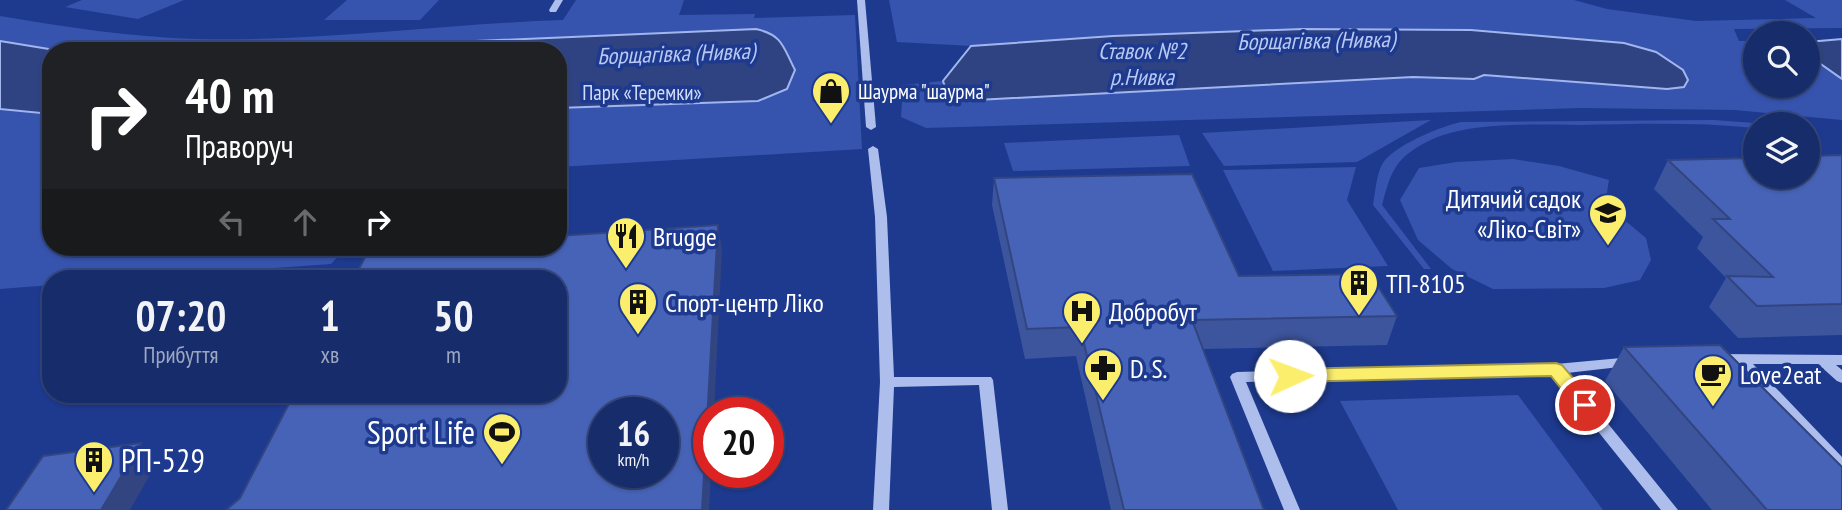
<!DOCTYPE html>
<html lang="uk">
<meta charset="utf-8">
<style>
body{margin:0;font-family:"PT Sans Narrow",sans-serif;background:#1f3471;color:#f1f3f6;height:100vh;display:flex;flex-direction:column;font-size:26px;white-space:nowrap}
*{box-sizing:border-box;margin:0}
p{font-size:23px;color:#9ea7c1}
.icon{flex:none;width:38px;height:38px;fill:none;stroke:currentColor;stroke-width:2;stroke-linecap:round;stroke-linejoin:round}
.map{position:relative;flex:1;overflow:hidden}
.details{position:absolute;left:42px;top:270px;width:525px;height:133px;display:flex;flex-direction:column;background:#162c6b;border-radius:28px;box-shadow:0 2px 5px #0004,0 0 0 2px #35487e}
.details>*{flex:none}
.top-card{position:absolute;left:42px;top:42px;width:525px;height:214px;border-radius:28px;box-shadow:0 2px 5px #0004,0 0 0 2px #35487e;background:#202124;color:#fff;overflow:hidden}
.fabs{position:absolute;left:1743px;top:21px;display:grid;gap:14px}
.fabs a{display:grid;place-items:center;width:77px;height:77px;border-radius:50%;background:#162c6b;box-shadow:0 2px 5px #0004,0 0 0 2px #35487e;font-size:35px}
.speed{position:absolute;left:588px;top:397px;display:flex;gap:14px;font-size:35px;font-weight:700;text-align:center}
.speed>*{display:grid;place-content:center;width:91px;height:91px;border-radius:50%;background:#162c6b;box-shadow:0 2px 5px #0004,0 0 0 2px #35487e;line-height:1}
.speed small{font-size:18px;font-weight:400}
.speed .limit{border:10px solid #d22;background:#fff;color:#111}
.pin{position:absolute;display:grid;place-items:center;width:60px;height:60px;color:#fff;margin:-30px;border:4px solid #fff;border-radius:50%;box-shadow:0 2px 7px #0007}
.me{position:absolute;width:77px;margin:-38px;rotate:88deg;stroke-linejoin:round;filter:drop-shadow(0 0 5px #0008)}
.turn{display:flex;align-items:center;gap:24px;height:147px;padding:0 28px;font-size:32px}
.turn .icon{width:91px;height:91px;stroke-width:2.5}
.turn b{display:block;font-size:49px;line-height:60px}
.lanes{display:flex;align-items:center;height:66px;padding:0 28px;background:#0003;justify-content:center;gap:35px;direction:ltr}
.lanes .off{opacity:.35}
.eta{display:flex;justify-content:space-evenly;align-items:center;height:119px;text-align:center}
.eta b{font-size:42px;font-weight:700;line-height:49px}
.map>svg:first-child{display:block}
.green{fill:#3654ae}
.water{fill:#2f4383;stroke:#a1b6ef;stroke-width:2}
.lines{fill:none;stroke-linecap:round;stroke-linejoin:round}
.minor{fill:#adbeed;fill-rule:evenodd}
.wall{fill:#3d559d}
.shaded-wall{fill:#324580}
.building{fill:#4763b7;stroke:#324580;stroke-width:2;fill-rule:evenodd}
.route{fill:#fcee6d;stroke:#a49b47;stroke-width:2}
.labels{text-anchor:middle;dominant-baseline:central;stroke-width:7;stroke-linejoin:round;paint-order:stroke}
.far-poi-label{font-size:21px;fill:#fff;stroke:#1e3a8f;text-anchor:start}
.far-park-label{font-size:21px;fill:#d3ddf9;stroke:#1e3a8f}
.far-water-label{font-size:23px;font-style:italic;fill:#b9c9f4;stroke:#1e3a8f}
.poi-label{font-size:26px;fill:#fff;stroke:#1e3a8f;text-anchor:start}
.near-poi-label{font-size:32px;fill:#fff;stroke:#1e3a8f;text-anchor:end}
</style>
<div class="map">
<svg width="1842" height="510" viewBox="0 0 1842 510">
<rect width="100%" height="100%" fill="#1e3a8f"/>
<g class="green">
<polygon points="82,0 184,0 138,19 65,7"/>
<polygon points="347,0 439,0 420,20 324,20"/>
<path d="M576,0h108l-5,15 76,-1 -1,4 101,-3 7,134 -304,18v-116h-507v196h296l-16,17 -192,14h-88v7l-51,4v-273c65,11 130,21 196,23 122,3 245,-15 367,-19z"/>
<polygon points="889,0 1574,0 1607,9 1696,21 1816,18 1785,0 1842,0 1842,28 1734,29 1739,41 1755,41 1755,86 1808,86 1808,55 1842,79 1842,120 1735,110 1582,108 926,128 901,117 903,85 943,81 948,96 977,100 1413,77 1473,79 1484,75 1667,89 1682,70 1656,53 1624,43 1471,30 1302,29 1113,36 971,46 897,42"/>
<polygon points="1431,120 1357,162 1224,166 1202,133"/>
<path d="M1714,120l54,4h-13v4c-59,-6 -117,-4 -176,-3 -47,0 -117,-5 -158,20 -28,16 -31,31 -39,60l49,64h-7l-51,-64c3,-14 3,-37 14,-47 16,-16 53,-31 74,-36z"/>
<polygon points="1179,135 1190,166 1013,171 1004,143"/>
<polygon points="1513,159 1559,166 1609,180 1605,204 1646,238 1651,260 1640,280 1604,288 1493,289 1452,269 1418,240 1400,200 1419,168 1456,162"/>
<polygon points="1356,167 1347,200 1388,266 1273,271 1223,170"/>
<polygon points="1518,395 1603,510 1398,510 1340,401"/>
</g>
<g class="water">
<path d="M756,29c27,6 27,18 39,41l-8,19 -29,12 -200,7v-57h-314z"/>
<polygon points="1302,29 1471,30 1624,43 1656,52 1683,70 1688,80 1684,87 1667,89 1484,75 1474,79 1413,77 977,100 948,96 943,81 971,46 1113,36"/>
<polygon points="1842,39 1842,79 1808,55 1808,42"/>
<polygon points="0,41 61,51 51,51 51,114 0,109"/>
</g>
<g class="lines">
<g class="minor">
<polygon points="555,0 563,0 556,12 550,12 549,10"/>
<polygon points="857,0 865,0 876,127 871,130 866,127"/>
<polygon points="873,146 878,149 887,217 894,377 991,377 993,380 1008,510 992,510 979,385 894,387 889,510 873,510 880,382 875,217 868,149"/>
<polygon points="1720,354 1842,355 1842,365 1836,365 1842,370 1842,383 1837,381 1818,364 1753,364 1842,457 1842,473 1836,471 1737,364 1715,362 1713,359 1715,356"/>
<polygon points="1632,357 1637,359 1639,362 1637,365 1567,373 1678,510 1661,510 1552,374 1246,382 1300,510 1284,510 1230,377 1232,374 1237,372 1556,364"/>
</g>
</g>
<g class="wall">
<polygon points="1842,155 1842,335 1738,338 1709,307 1726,278 1697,248 1703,237 1654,189 1668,160"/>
<polygon points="994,178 1239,276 1397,316 1387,345 1203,349 1264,510 1111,510 1076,356 1025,359 992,205"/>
<polygon points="1624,347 1842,510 1712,510 1605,381"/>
</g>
<g class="shaded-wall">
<polygon points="718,225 722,250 714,413 709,413 709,472 711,472 709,510 702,510"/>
<polygon points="141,443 155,466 130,510 101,510"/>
</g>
<g class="building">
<polygon points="1842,155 1842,304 1757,306 1727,276 1773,277 1713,219 1730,219 1668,160 1755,158 1755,177 1808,177 1808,156"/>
<polygon points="1192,174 1239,276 1370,274 1397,316 1192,320 1264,510 1124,510 1080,327 1027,329 994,178"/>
<path d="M718,225l-16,285h-476l14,-12 54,-104h264v-116h-204l15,-28 46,-3h143v-11zM604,413h59v59h-59z"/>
<polygon points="1720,345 1842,467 1842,510 1767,510 1624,347"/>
<polygon points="141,443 101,510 6,510 43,456"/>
</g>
<polygon class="route" points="1556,363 1562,365 1592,400 1595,405 1592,410 1578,410 1551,376 1290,382 1280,376 1290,369"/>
<defs>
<symbol id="shop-pin" viewBox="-11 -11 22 30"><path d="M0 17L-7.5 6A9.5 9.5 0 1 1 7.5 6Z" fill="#fcee6d" stroke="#1e3a8f"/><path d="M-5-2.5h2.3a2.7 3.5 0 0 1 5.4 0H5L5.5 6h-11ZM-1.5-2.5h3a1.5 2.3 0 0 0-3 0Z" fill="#111"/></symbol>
<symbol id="school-pin" viewBox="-11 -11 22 30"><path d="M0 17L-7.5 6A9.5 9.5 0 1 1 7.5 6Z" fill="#fcee6d" stroke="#1e3a8f"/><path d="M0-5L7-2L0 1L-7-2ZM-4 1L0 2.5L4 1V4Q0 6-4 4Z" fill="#111"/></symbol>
<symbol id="restaurant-pin" viewBox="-11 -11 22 30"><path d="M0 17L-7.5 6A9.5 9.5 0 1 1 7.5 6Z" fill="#fcee6d" stroke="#1e3a8f"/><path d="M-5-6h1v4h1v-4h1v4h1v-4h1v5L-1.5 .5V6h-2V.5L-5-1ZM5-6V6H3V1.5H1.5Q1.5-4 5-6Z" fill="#111"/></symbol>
<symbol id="building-pin" viewBox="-11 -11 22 30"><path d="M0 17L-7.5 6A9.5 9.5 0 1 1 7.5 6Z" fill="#fcee6d" stroke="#1e3a8f"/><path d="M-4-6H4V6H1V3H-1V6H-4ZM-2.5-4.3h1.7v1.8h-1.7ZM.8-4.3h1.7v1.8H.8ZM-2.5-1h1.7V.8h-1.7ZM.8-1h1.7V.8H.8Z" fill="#111"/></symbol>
<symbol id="hospital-pin" viewBox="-11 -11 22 30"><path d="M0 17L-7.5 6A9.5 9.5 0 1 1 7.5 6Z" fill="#fcee6d" stroke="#1e3a8f"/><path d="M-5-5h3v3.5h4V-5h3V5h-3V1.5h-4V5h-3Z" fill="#111"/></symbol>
<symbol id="pharmacy-pin" viewBox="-11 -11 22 30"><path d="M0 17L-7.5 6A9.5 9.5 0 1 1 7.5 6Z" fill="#fcee6d" stroke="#1e3a8f"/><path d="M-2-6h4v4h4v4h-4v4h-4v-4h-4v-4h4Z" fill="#111"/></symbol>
<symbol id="cafe-pin" viewBox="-11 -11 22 30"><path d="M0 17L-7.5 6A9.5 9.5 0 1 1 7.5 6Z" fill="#fcee6d" stroke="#1e3a8f"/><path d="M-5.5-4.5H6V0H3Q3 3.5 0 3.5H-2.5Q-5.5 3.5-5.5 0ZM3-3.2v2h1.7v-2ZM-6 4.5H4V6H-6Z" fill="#111"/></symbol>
<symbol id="stadium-pin" viewBox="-11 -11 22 30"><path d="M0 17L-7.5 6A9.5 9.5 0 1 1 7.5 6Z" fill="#fcee6d" stroke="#1e3a8f"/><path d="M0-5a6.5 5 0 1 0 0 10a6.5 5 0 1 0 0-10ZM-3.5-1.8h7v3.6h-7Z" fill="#111"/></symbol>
</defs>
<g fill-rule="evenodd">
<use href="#shop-pin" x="809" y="69" width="44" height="60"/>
<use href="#school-pin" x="1586" y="191" width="44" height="60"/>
<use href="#restaurant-pin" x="604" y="214" width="44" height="60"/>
<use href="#building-pin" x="1337" y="261" width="44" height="60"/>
<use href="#building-pin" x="616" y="280" width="44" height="60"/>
<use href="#hospital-pin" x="1060" y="289" width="44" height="60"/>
<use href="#pharmacy-pin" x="1081" y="346" width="44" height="60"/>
<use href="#cafe-pin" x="1691" y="352" width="44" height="60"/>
<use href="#stadium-pin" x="480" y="410" width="44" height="60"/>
<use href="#building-pin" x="72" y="438" width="44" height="60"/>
</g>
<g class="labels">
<g class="far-poi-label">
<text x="858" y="91">Шаурма "шаурма"</text>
</g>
<g class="far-park-label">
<text x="642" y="92">Парк «Теремки»</text>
</g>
<g class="far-water-label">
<text transform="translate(1316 40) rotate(-1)">Борщагівка (Нивка)</text>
<text x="1142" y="50">Ставок №2<tspan x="1142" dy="26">р.Нивка</tspan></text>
<text transform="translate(676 53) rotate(-2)">Борщагівка (Нивка)</text>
</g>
<g class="poi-label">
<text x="1581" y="198" text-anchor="end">Дитячий садок<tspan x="1581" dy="30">«Ліко-Світ»</tspan></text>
<text x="653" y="236">Brugge</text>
<text x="1386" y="283">ТП-8105</text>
<text x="665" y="302">Спорт-центр Ліко</text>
<text x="1109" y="311">Добробут</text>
<text x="1130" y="368">D. S.</text>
<text x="1740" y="374">Love2eat</text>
</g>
<g class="near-poi-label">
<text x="475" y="432">Sport Life</text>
<text x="121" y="460" text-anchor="start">РП-529</text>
</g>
</g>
</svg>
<div class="fabs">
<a><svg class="icon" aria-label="search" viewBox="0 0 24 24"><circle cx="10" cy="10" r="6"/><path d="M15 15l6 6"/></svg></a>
<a><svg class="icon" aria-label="layers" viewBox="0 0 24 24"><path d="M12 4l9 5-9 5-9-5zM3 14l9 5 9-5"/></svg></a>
</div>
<div class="speed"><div>16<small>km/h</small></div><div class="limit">20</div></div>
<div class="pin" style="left:1585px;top:405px;background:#d93025"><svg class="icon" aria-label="arrive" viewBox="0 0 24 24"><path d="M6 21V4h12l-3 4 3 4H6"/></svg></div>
<svg class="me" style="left:1290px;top:376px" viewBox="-20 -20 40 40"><circle r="19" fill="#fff"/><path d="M0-13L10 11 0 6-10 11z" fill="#fcee6d"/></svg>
<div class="top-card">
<div class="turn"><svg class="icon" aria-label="right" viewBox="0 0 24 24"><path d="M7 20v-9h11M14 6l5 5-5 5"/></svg><div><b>40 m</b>Праворуч</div></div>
<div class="lanes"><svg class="icon off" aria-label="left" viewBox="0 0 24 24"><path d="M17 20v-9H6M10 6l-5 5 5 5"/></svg><svg class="icon off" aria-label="ahead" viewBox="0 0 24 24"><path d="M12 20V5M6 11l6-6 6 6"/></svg><svg class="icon" aria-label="right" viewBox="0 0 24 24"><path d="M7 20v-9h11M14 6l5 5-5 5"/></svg></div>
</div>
<section class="details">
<div class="eta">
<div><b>07:20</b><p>Прибуття</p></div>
<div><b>1</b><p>хв</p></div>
<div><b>50</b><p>m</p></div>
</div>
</section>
</div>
